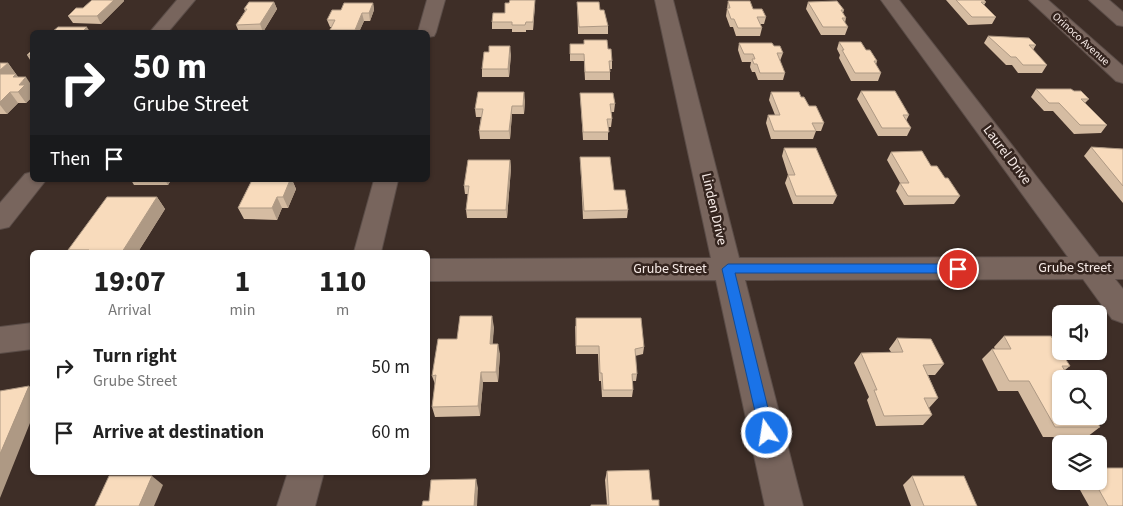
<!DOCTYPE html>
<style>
body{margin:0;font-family:"Source Sans 3",sans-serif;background:#f6f6f6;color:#222;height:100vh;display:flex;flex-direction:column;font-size:19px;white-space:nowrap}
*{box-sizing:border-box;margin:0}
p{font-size:16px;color:#767676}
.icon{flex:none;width:28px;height:28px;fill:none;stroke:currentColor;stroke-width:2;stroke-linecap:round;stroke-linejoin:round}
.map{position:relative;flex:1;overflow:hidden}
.details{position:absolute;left:30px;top:250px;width:400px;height:225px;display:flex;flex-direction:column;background:#fff;border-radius:8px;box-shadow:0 1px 4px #0004}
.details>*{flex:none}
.hud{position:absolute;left:30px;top:30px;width:400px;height:152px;border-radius:8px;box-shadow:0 1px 4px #0004;background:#202124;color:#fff;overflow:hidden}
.buttons{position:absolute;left:1052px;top:305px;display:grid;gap:10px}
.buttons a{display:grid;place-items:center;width:55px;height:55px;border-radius:8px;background:#fff;box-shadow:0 1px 4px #0004;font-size:25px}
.pin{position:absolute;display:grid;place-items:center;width:42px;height:42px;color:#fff;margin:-21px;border:2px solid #fff;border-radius:50%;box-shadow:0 1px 5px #0007}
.me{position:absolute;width:55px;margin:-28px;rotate:347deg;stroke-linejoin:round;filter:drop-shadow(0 0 4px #0008)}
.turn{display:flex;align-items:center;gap:18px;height:105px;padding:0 20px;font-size:22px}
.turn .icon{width:65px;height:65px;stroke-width:2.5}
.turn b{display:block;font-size:35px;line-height:42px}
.then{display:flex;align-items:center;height:48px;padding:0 20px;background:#0003;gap:10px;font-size:19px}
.eta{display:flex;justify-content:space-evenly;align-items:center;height:85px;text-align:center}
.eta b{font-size:30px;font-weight:700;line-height:35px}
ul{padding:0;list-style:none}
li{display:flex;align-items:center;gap:15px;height:65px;padding:0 20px}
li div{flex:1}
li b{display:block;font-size:19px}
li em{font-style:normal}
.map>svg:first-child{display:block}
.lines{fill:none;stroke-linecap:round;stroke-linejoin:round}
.minor-casing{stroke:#5b4d48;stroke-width:2}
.minor{fill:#78655d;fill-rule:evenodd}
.wall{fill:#d5bca2}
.shaded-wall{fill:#ae9984}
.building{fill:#f8dbbc;stroke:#ae9984}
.route{fill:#1a73e8;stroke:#114b97}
.labels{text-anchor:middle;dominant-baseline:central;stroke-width:5;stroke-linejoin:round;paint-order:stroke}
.far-street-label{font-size:11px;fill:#f6eae6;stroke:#34241e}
.street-label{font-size:14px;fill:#f6eae6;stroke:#34241e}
</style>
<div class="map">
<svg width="1123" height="506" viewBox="0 0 1123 506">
<rect width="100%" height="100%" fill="#3e2e27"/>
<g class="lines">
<defs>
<g id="minor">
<polygon points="177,0 195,0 168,32 150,32"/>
<polygon points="427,0 445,0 436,32 434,36 428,37 428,32 418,32"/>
<polygon points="655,0 673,0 739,258 1068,257 881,0 899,0 1099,257 1123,257 1123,279 1115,279 1123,289 1123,323 1112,319 1083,279 745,280 803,506 765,506 716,280 428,281 428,259 711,258"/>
<polygon points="1029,0 1048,0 1123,66 1123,83 1116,81"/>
<polygon points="1089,0 1109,0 1123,12 1123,26 1117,25"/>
<polygon points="32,172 32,180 46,180 9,227 0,229 0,203 25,174"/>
<polygon points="374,180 398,180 381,252 354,252"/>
<polygon points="32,323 32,349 0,353 0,327"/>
<polygon points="288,472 324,472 315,506 277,506"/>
</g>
</defs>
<use href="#minor" class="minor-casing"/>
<use href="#minor" class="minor"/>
</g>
<g class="wall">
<polygon points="92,0 124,0 124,1 101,24 73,23 68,16 83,8"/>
<polygon points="535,0 533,30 526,30 526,32 512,32 512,29 492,29 492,22 505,13 509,3"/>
<polygon points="946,0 984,0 986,2 984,5 996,17 992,24 968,25"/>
<polygon points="728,1 753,9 766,17 764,24 760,24 762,28 760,36 736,36 733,27 730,27 726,16"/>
<polygon points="274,2 277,9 263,32 239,32 236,25 245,11 244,9"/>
<polygon points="577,2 600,10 608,26 608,34 578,34"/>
<polygon points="808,2 844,10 843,13 846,18 845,23 848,27 845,35 821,35 806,9"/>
<polygon points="373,3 374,10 370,21 364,21 359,32 331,32 330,30 332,27 330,27 327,20 341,10"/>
<polygon points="988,36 1036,45 1033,50 1047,65 1042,73 1018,73 1012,65 1006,65 984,43"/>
<polygon points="839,42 866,50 877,61 876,65 881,73 878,81 851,81 839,58 840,55 837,49"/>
<polygon points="739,43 774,46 783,53 780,61 785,73 783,80 758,80 755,72 752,72 750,67 751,62 742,62 738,50"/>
<polygon points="570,44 608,49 612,61 612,69 610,69 610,80 585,80 584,61 570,61"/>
<polygon points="32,50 32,63 27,55"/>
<polygon points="511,54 509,77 482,77 482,69"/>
<polygon points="0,63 8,63 18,77 32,86 32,90 31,92 32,95 32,97 26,103 18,103 7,114 0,114"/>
<polygon points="1036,89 1074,91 1089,99 1085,103 1107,125 1101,133 1074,134 1053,111 1044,111 1031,97"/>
<polygon points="861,91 909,115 906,121 911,128 907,136 878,136 857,99"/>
<polygon points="771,92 801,97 824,123 821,131 816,131 813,139 771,139 766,123 768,115 775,115 769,100"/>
<polygon points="580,93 615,104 614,112 611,112 612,119 611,127 608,127 608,140 583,140"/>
<polygon points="525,100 524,114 512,114 510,139 480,139 479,131 481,117 476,117 475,109"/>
<polygon points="1091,147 1123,149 1123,203 1084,156"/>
<polygon points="784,148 837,196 833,204 793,204 785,183 788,175 782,156"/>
<polygon points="891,152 931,166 945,178 960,196 954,204 904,205 896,191 900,183 887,160"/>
<polygon points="580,157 614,190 628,210 627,218 583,219"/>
<polygon points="510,160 511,168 507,218 467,218 466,210 468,194 465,194 464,186"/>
<polygon points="131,180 171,180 168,185 134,185"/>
<polygon points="252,180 294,180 293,182 296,189 288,208 282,208 277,220 244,219 238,208"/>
<polygon points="157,197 165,209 138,252 70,252 68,250"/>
<polygon points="575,326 644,347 643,354 635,356 637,374 636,381 633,381 633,390 632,397 602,397 601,381 599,381 598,354 576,354"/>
<polygon points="494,327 492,344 500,354 498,382 483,382 480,416 435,417 432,407 435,384 432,376 457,339"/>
<polygon points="1004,336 1070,366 1065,370 1100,427 1087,437 1043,437 1018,391 998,391 982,359 992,349 995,349 994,347"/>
<polygon points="897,338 944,364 935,375 928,375 938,398 929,408 932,415 923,425 876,426 867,400 869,397 854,363 861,353 891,352 889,349"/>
<polygon points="607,471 652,500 607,505 605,480"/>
<polygon points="912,476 977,506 911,506 903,485"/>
<polygon points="1075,481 1099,481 1123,506 1089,506"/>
</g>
<g class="shaded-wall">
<polygon points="114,0 124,0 124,1 101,24 97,16"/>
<polygon points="535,0 535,6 533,30 533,22"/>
<polygon points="274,2 277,9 263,32 260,24"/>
<polygon points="373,3 374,10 370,21 369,13"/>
<polygon points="362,13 364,21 359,32 355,32 355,30"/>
<polygon points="87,27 90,32 82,32"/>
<polygon points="510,46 511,54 509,77 508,69"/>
<polygon points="8,63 16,74 0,81 0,70"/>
<polygon points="16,74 22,82 26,77 32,86 32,90 31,92 32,95 32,97 26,103 18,92 13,77"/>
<polygon points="10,92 18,103 7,114 0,105 0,102"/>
<polygon points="524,92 525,100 524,114 523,106"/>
<polygon points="512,106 512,114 510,139 509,131"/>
<polygon points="510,160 511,168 507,218 506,210"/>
<polygon points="165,180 171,180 168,185"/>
<polygon points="285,180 294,180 293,182 296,189 288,208 283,197"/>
<polygon points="157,197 165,209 138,252 122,252"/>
<polygon points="277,197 282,208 277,220 272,208"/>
<polygon points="492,316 494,327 492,354 490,344"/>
<polygon points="498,344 500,354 498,382 496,372"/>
<polygon points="481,372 483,382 480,416 478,406"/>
<polygon points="29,386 32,389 32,418 0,498 0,454"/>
<polygon points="152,476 163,485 154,506 139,506"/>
<polygon points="476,479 478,488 477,506 474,506"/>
</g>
<g class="building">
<polygon points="92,0 114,0 97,16 68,16 76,8 83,8"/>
<polygon points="510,0 535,0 533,22 526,22 525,25 512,25 512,22 492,22 493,13 505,13 505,3 509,3"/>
<polygon points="956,0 984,0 986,2 981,2 996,17 972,17"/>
<polygon points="728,1 750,1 753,9 762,9 766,17 757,17 762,28 738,28 734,19 731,19 727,8 730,8"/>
<polygon points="837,1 844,10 841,10 846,18 842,18 848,27 823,27 808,2"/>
<polygon points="249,2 274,2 260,24 236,25 247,9 244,9"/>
<polygon points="577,2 599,2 600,10 604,10 608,26 579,27"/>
<polygon points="344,3 373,3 369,13 362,13 355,30 330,30 335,20 327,20 332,10 341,10"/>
<polygon points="58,27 87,27 82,32 52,32"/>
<polygon points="988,36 1029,38 1036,45 1029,45 1047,65 1023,65 1016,57 1011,57"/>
<polygon points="584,40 607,40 608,49 611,49 612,61 609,61 610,72 585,72 584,54 570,54 570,44 584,44"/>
<polygon points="839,42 861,42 866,50 870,50 877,61 874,61 881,73 855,73 842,50 844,50"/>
<polygon points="739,43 772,43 774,46 780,46 783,53 777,53 785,73 760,73 757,64 754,64 752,59 755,59 753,54 744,54"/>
<polygon points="489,46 510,46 508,69 482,69 484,52 489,52"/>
<polygon points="32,50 32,55 27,55"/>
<polygon points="0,63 8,63 0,70"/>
<polygon points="0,74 16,74 13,77 26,77 19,85 25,85 18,92 10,92 0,102"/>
<polygon points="1036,89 1071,89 1074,91 1081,91 1089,99 1081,99 1107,125 1080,125 1059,103 1049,103"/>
<polygon points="861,91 895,91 909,115 903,115 911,128 882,128"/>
<polygon points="478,92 524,92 523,106 512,106 509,131 479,131 483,109 475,109"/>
<polygon points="771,92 799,92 801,97 804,97 809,106 816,106 824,123 812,123 816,131 774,131 768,115 780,115"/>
<polygon points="580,93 613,93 615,104 610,104 612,119 607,119 609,132 583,132"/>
<polygon points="1091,147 1123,149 1123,186"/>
<polygon points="784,148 816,148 837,196 796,196 788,175 795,175"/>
<polygon points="922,151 931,166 937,166 945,178 948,178 960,196 908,196 900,183 909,183 891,152"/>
<polygon points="580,157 610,157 614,190 625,190 628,210 584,211"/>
<polygon points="468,160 510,160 506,210 466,210 469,186 464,186"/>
<polygon points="252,180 290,180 283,197 277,197 272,208 238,208"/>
<polygon points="107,197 157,197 122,252 87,252 89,250 68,250"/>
<polygon points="460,316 492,316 490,344 498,344 496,372 481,372 478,406 432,407 436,375 432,376 438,339 457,339"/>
<polygon points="576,318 641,318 644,347 635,349 637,374 632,374 633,390 603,390 602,373 600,373 599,346 576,346"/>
<polygon points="1004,336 1051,336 1070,366 1062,366 1070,379 1061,379 1061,416 1093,416 1100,427 1055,427 1029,381 1009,381 992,349 1011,349"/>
<polygon points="897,338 931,339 944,364 923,365 938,398 924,398 932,415 884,416 874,390 877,390 861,353 903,352"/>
<polygon points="29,386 0,454 0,391"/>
<polygon points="1099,468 1123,468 1123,506 1108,506 1094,481 1099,481"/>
<polygon points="649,470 652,500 659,500 659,506 591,506 591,505 609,505 607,471"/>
<polygon points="109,476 152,476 139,506 95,506"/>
<polygon points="912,476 964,476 977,506 924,506"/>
<polygon points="476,479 474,506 422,506 423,501 429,501 431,480"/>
</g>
<polygon class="route" points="728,264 958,264 963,269 958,273 735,273 774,433 772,438 767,440 762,438 760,433 722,269"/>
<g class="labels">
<g class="far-street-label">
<text transform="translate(1081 39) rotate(42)">Orinoco Avenue</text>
</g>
<g class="street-label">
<text transform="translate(1007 155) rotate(53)">Laurel Drive</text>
<text transform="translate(714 209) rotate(77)">Linden Drive</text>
<text x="1075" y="268">Grube Street</text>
<text x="670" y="269">Grube Street</text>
</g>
</g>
</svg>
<div class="buttons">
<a><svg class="icon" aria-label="sound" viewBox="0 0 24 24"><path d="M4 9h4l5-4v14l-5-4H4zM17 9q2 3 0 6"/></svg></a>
<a><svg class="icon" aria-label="search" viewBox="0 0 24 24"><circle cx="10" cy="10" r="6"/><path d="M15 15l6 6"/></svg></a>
<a><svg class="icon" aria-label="layers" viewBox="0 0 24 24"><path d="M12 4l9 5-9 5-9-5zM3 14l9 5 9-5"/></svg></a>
</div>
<div class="pin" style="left:958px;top:269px;background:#d93025"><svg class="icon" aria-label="arrive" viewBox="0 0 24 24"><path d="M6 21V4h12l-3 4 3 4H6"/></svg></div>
<svg class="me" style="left:767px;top:433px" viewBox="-20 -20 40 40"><circle r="17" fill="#1a73e8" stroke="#fff" stroke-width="3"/><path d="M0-11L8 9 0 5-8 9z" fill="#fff"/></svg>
<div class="hud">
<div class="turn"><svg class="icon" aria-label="right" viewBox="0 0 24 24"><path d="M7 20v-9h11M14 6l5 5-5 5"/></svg><div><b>50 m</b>Grube Street</div></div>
<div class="then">Then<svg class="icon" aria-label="arrive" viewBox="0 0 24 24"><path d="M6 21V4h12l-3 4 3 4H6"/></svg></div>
</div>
<section class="details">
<div class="eta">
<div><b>19:07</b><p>Arrival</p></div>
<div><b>1</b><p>min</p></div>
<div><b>110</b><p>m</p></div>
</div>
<ul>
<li><svg class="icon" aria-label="right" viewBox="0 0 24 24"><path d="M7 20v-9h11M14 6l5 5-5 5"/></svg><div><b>Turn right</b><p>Grube Street</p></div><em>50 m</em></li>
<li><svg class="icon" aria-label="arrive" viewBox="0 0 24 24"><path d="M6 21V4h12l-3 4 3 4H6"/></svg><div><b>Arrive at destination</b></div><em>60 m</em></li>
</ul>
</section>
</div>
